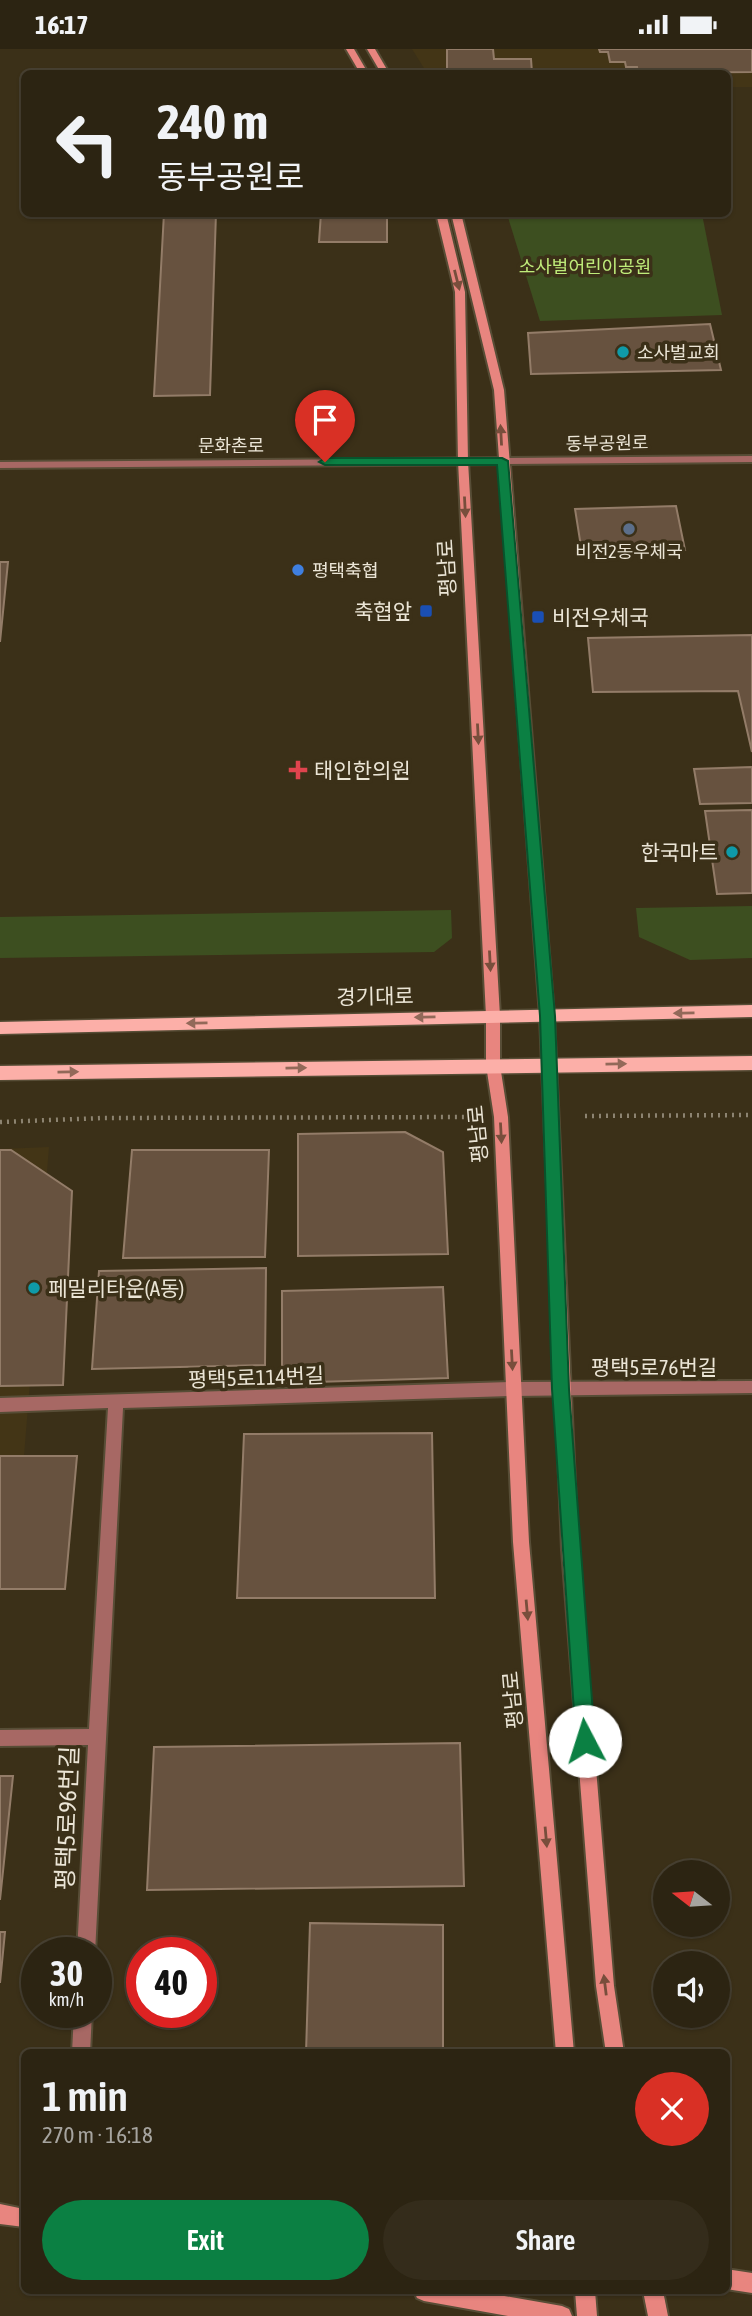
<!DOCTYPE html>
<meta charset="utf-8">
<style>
body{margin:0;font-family:"Asap Condensed","Noto Sans KR",sans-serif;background:#342c1b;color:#f1f3f6;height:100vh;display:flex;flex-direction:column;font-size:26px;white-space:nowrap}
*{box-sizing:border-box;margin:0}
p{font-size:23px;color:#a6a49f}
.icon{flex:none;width:38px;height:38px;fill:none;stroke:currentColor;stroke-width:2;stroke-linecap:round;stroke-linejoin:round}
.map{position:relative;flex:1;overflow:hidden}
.side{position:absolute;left:21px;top:2000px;width:709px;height:245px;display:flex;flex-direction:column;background:#2c2412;border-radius:10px;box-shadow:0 2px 5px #0004,0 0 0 2px #484132}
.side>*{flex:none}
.hud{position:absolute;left:21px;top:21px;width:710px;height:147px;border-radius:10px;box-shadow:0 2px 5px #0004,0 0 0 2px #484132;background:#2c2412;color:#f1f3f6;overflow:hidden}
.needle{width:46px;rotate:287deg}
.tools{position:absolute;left:653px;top:1811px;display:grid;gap:14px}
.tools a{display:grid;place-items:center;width:77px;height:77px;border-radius:50%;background:#2c2412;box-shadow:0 2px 5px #0004,0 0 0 2px #484132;font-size:35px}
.speed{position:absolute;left:21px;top:1888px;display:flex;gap:14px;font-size:35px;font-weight:700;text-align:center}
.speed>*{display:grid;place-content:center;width:91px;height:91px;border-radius:50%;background:#2c2412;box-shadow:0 2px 5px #0004,0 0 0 2px #484132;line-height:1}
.speed small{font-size:18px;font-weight:400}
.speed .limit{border:10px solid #d22;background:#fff;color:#111}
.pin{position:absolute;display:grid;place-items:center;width:60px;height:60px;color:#fff;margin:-72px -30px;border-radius:50% 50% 50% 0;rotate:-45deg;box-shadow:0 0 7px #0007}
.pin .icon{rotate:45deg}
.me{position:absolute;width:77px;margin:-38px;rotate:355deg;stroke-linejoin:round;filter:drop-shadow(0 0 5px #0008)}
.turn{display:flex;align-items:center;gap:24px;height:147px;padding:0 21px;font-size:32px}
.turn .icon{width:91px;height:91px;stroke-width:2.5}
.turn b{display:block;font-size:49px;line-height:60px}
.round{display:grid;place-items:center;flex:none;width:74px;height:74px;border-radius:37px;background:#342c1b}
.headline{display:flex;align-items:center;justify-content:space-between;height:119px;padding:0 21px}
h1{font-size:42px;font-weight:600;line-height:52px}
.cta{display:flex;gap:14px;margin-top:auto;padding:14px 21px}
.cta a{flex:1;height:80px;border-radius:42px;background:#0b8043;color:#fff;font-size:28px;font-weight:600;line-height:80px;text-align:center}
.cta a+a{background:#342c1b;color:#f1f3f6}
.status{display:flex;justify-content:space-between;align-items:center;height:49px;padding:0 35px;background:#2c2412;direction:ltr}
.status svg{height:19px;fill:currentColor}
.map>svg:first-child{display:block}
.built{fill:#433516}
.green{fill:#3d4f20}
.building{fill:#67523f;stroke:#937c68;stroke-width:2}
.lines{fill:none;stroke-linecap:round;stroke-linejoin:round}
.street-casing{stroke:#574d36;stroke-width:4}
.secondary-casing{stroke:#574d36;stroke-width:4}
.primary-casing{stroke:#574d36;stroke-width:3}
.path{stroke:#8d8471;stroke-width:4.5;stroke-dasharray:2 5;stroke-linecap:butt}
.street{fill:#a76864;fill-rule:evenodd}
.secondary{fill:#e8857f;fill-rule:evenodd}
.primary{fill:#fcafa8;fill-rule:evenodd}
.oneway{fill:#784e3c}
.oneway2{fill:#926959}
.route{fill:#0b8043;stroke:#07532c;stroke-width:2}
.culture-dot{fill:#0f9aa8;stroke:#3b3018;stroke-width:2.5}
.service-dot{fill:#5c6f8a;stroke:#3b3018;stroke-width:2.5}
.shop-dot{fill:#3f7fe0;stroke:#3b3018;stroke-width:2.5}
.transit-dot{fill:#1a4fb4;stroke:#3b3018;stroke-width:2.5}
.health-dot{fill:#e0444e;stroke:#3b3018;stroke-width:2.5}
.labels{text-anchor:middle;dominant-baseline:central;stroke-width:7;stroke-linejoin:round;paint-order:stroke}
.far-park-label{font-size:18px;fill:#bfec7a;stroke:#3b3018}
.far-poi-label{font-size:18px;fill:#ebe5d6;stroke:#3b3018;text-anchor:start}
.far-street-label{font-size:18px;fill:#ebe5d6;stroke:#3b3018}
.street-label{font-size:21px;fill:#ebe5d6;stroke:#3b3018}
.poi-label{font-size:21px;fill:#ebe5d6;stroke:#3b3018;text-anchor:start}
.near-street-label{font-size:24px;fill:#ebe5d6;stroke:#3b3018}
</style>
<div class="status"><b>16:17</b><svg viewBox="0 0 49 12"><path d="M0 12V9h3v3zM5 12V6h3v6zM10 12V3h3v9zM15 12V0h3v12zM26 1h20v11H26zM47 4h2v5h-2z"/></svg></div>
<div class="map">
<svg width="752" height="2267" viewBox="0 0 752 2267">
<rect width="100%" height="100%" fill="#3b3018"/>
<g class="built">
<polygon points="412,0 752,0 752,38 728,38 728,24 427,24"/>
<polygon points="49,1098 24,1407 0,1407 0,1100"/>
</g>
<g class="green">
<polygon points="507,165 702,165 722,266 540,272"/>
<polygon points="752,857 752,909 690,911 639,888 636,859"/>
<polygon points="451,861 452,889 434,903 0,909 0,868"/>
</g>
<g class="building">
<polygon points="447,0 493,0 494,10 531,10 532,24 447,24"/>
<polygon points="599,0 752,0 752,23 638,24 637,18 626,18 625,13 610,13 608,3 600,3"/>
<polygon points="164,164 216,164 210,346 154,347"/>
<polygon points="321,164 387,164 387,193 319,193"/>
<polygon points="710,275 721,321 531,325 528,284"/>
<polygon points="676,457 685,501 582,504 575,460"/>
<polygon points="0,513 8,513 0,593"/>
<polygon points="752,586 752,703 738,642 593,643 588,589"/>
<polygon points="752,718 752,754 700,755 694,720"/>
<polygon points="752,761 752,844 717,845 705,762"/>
<polygon points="405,1083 443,1103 448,1205 298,1207 298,1085"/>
<polygon points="0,1101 11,1101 72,1142 63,1336 0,1337"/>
<polygon points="132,1101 269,1101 265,1208 123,1209"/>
<polygon points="266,1219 265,1316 92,1320 99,1222"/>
<polygon points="443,1238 448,1329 282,1334 282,1242"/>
<polygon points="432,1384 435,1549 237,1549 244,1385"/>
<polygon points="0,1407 77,1407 65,1540 0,1540"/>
<polygon points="460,1694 464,1837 147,1841 154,1698"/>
<polygon points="0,1727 13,1727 0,1851"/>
<polygon points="310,1874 443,1876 443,2004 306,2004"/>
<polygon points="0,1883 5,1883 0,1934"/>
</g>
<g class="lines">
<defs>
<g id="street">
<polygon points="752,407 752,413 0,419 0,413"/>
<polygon points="752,1332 752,1344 513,1347 123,1359 95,1904 77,1904 88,1696 0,1697 0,1681 89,1680 108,1359 0,1363 0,1349 513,1333"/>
<polygon points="74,1964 92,1964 90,2004 72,2004"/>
</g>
<g id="secondary">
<polygon points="346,0 354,0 368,24 360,24"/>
<polygon points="367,0 375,0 389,24 381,24"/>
<polygon points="436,164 446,164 465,243 468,412 500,967 500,1016 508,1068 529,1493 574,2004 556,2004 513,1493 494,1068 486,1016 486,967 458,412 455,243"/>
<polygon points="451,164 461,164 504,341 554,967 578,1501 614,1937 624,2004 606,2004 596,1937 562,1501 540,967 494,341"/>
<polygon points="0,2155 24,2160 24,2178 0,2175"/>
<polygon points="726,2220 752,2224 752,2244 726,2240"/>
<polygon points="414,2242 476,2242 562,2257 569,2260 572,2267 508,2267 424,2252 417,2249"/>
<polygon points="575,2242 595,2242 597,2267 577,2267"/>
<polygon points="643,2242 663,2242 668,2267 648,2267"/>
</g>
<g id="primary">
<polygon points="752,956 752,968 0,985 0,973"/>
<polygon points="752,1007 752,1021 0,1031 0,1017"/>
</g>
</defs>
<use href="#street" class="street-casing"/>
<use href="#secondary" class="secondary-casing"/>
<use href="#primary" class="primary-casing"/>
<g class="path">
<polyline points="585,1067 752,1066"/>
<polyline points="0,1073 103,1069 468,1068"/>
</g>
<use href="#street" class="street"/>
<use href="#secondary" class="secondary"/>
<use href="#primary" class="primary"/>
</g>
<defs><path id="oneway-solid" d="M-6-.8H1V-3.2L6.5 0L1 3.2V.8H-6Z" transform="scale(1.75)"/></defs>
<g class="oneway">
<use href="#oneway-solid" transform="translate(457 231) rotate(76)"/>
<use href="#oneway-solid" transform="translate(501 386) rotate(-93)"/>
<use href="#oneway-solid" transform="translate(465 458) rotate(87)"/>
<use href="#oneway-solid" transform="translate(478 685) rotate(87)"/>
<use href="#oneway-solid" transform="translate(490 912) rotate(87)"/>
<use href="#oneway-solid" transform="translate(501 1084) rotate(87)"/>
<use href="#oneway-solid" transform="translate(512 1311) rotate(87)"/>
<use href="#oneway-solid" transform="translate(527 1561) rotate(85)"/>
<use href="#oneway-solid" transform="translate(546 1788) rotate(85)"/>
<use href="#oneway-solid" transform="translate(605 1936) rotate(-97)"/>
</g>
<g class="oneway2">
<use href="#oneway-solid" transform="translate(684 964) rotate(179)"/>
<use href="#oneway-solid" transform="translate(425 968) rotate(179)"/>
<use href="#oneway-solid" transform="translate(197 974) rotate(179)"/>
<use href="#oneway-solid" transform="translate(616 1015) rotate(-1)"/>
<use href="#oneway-solid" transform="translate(296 1019) rotate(-1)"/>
<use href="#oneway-solid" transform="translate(68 1023) rotate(-1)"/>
</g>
<polygon class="route" points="502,409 508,412 555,967 569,1340 595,1692 592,1698 585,1701 578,1698 576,1692 552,1340 540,967 497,416 325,416 319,413 325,409"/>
<g class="culture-dot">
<circle cx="623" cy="303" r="7"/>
<circle cx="732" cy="803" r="7"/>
<circle cx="34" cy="1239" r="7"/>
</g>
<circle class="service-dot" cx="629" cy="480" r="7"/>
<circle class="shop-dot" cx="298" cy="521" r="7"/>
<g class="transit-dot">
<rect x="419" y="555" width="14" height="14" rx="3.5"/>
<rect x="531" y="561" width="14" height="14" rx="3.5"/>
</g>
<path class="health-dot" d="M294.5 710.5h7v7h7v7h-7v7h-7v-7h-7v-7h7z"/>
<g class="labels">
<g class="far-park-label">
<text x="585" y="217">소사벌어린이공원</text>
</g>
<g class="far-poi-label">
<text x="637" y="303">소사벌교회</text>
<text x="629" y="502" text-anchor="middle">비전2동우체국</text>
<text x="312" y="521">평택축협</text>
</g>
<g class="far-street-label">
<text transform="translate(607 394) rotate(-1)">동부공원로</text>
<text x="231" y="396">문화촌로</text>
</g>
<g class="street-label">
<text transform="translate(446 519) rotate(-93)">평남로</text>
<text transform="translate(375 947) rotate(-1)">경기대로</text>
<text transform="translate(477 1085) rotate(-95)">평남로</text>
<text x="654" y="1318">평택5로76번길</text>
<text transform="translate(256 1328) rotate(-2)">평택5로114번길</text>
<text transform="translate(512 1651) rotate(-95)">평남로</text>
</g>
<g class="poi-label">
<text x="412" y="562" text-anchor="end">축협앞</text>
<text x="552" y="568">비전우체국</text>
<text x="314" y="721">태인한의원</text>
<text x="718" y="803" text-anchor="end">한국마트</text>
<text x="48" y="1239">페밀리타운(A동)</text>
</g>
<g class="near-street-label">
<text transform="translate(67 1769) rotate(-88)">평택5로96번길</text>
</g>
</g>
</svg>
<div class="tools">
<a><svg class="needle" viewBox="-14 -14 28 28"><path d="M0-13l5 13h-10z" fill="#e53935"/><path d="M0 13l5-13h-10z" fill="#a6a49f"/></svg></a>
<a><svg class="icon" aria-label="sound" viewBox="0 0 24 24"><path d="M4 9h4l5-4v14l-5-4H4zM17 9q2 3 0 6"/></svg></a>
</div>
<div class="speed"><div>30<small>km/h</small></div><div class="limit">40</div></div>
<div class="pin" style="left:325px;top:413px;background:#d93025"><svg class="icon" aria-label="arrive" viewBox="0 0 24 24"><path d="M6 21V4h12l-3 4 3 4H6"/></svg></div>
<svg class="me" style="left:585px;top:1692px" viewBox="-20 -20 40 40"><circle r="19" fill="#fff"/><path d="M0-13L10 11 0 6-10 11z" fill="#0b8043"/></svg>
<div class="hud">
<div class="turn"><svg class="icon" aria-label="left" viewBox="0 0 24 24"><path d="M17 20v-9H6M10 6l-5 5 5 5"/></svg><div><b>240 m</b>동부공원로</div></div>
</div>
<section class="side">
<div class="headline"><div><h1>1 min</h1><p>270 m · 16:18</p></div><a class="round" style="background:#d93025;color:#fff"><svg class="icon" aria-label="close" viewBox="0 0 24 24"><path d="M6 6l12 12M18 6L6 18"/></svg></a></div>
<div class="cta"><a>Exit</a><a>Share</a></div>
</section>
</div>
